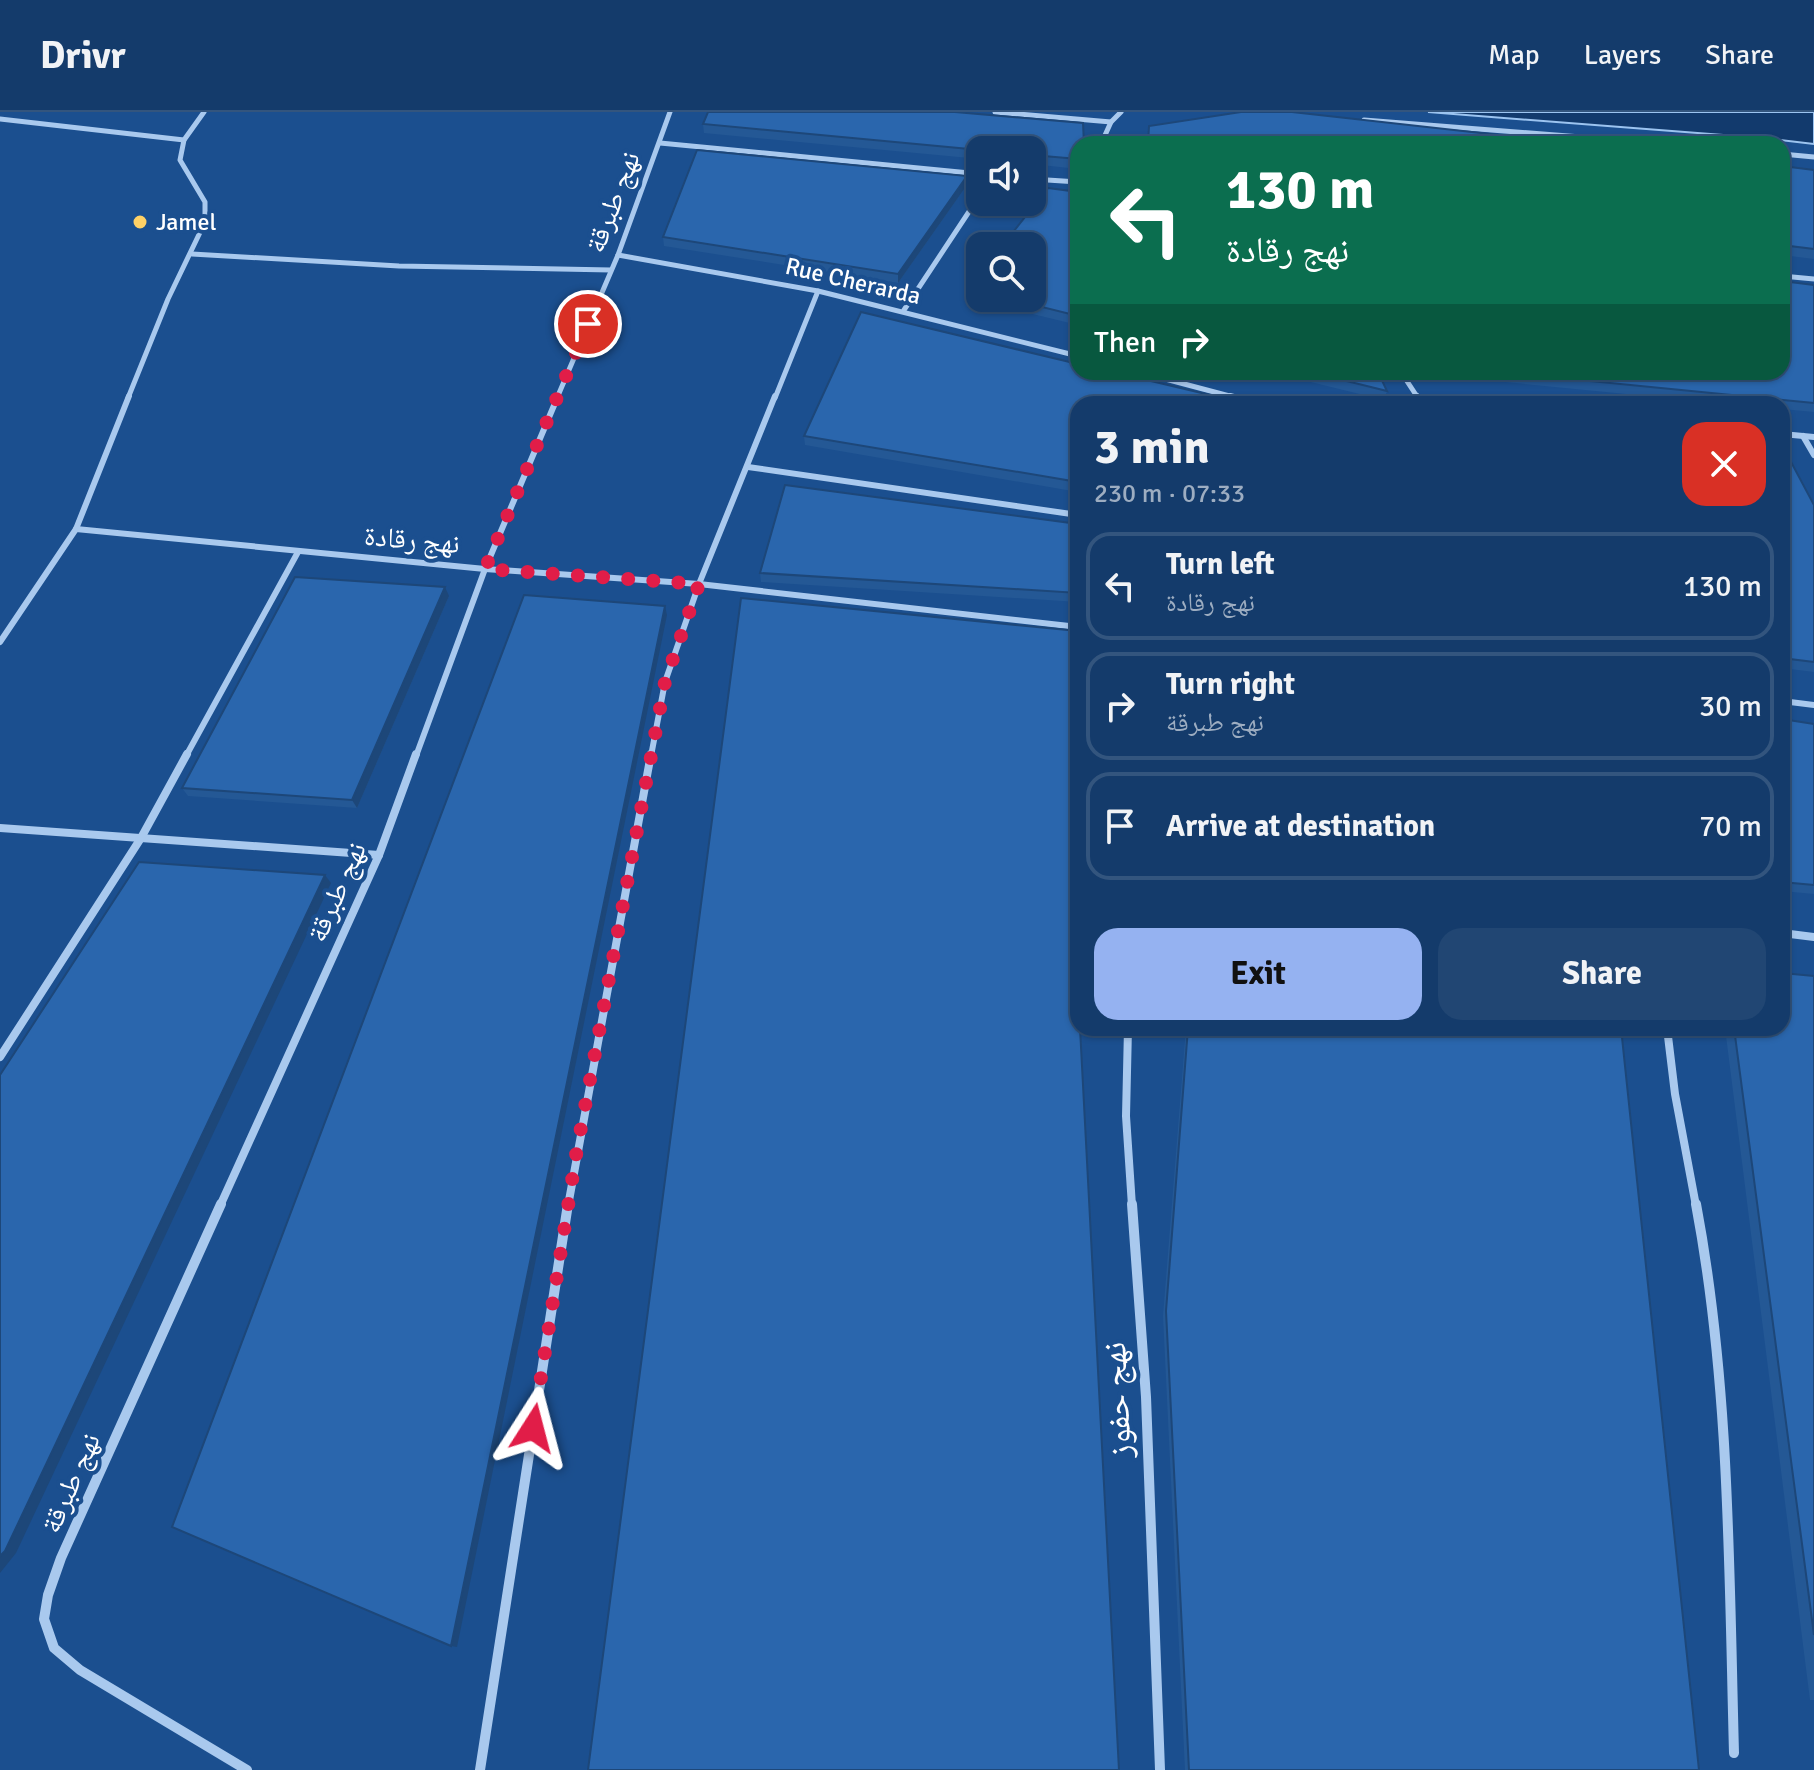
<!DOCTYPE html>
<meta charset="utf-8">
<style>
body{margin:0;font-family:Signika,"Noto Naskh Arabic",sans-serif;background:#214673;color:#f1f3f6;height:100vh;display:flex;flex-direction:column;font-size:30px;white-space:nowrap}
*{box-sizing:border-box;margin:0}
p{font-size:26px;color:#9dadc1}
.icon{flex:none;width:44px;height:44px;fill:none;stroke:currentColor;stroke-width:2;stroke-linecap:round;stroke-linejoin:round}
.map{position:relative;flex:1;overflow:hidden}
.side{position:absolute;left:1070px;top:284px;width:720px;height:640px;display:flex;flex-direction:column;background:#143b6b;border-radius:24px;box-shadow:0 2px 6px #0004,0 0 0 2px #33557e}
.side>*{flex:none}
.hud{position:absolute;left:1070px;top:24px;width:720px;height:244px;border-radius:24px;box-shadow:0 2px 6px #0004,0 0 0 2px #33557e;background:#0b6e4f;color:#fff;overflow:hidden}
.tools{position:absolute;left:966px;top:24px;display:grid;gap:16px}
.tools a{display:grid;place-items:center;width:80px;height:80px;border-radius:16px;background:#143b6b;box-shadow:0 2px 6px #0004,0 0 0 2px #33557e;font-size:40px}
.pin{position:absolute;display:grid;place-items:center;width:68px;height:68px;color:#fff;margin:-34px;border:4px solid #fff;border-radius:50%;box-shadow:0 2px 8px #0007}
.me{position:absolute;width:88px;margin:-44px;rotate:9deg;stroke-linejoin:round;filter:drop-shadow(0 0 6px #0008)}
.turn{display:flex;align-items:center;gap:28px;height:168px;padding:0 24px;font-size:36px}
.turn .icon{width:104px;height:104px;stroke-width:2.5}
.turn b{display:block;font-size:56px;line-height:68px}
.then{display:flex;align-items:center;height:76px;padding:0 24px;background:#0003;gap:16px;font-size:30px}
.round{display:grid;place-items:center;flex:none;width:84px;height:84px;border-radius:24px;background:#214673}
.summary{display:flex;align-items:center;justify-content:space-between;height:136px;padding:0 24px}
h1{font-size:48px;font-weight:700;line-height:60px}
.cta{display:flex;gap:16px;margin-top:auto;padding:16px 24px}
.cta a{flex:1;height:92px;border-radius:24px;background:#95b2f1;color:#111;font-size:32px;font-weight:700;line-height:92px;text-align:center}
.cta a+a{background:#214673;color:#f1f3f6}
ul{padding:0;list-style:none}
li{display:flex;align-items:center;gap:24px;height:108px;margin:0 16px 12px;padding:0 8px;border:4px solid #33557e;border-radius:24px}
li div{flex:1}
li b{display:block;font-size:30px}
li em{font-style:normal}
header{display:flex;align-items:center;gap:48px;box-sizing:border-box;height:112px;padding:0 40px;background:#143b6b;border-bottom:2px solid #33557e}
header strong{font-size:38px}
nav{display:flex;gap:44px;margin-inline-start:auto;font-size:28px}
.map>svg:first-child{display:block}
.water{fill:#123a6d;stroke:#9cc4f0;stroke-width:2}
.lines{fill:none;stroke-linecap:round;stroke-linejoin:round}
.street-far3{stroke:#a9c9ee;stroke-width:5}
.street-far2{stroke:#a9c9ee;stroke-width:6}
.street-far1{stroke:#a9c9ee;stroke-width:8}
.street{stroke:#a9c9ee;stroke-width:10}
.wall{fill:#245895}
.shaded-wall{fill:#1d4779}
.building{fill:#2a66ad;stroke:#1d4779;stroke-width:2}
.route{stroke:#e11d48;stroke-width:14;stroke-dasharray:0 25.2}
.poi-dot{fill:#ffd166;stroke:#1b4f8f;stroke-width:3}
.labels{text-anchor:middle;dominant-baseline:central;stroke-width:8;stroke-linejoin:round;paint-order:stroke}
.far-poi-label{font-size:24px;fill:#fff;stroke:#1b4f8f;text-anchor:start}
.far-street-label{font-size:24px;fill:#fff;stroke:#1b4f8f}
.street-label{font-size:28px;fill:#fff;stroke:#1b4f8f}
.near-street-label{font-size:34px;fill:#fff;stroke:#1b4f8f}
</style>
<header>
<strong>Drivr</strong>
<nav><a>Map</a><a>Layers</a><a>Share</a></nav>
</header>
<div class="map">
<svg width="1814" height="1658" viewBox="0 0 1814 1658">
<rect width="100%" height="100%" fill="#1b4f8f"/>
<polygon class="water" points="1428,0 1814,0 1814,32 1762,26"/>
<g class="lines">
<g class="street-far3">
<polyline points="995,0 1111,10"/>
<polyline points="0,7 184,28"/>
<polyline points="1364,8 1670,32"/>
<polyline points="660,31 980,62"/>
<polyline points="1101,32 1111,10 1121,0"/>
<polyline points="1782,42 1814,45"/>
<polyline points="1032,67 1078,70"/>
<polyline points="192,142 399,154 611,158"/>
<polyline points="618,143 818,179 1078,244"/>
<polyline points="1782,164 1814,167"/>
<polyline points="904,198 980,83"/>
<polyline points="1139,260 1237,286"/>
<polyline points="1401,260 1418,286"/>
<polyline points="128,286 168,187 205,110 205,90 180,48 184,28 204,0"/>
<polyline points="557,286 618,143 670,0"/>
<polyline points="775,286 818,179"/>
</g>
<g class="street-far2">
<polyline points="1230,284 1260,292"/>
<polyline points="1417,284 1422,292"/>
<polyline points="1421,290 1444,292"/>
<polyline points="1782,322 1814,325"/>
<polyline points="1803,324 1814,343"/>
<polyline points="748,355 1078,403"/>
<polyline points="76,417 485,457 699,472 1078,515"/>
<polyline points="0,530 76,417 129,284"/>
<polyline points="1782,589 1814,593"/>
<polyline points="186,644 298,440"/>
<polyline points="416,644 485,457 558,284"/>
<polyline points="651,644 665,570 699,472 775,284"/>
</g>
<g class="street-far1">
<polyline points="0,716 379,743"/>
<polyline points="1782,821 1814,825"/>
<polyline points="1128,916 1126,1004 1132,1094"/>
<polyline points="1667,916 1675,982 1696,1094"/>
<polyline points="0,945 141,726 187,642"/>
<polyline points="220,1094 379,743 416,642"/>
<polyline points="568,1094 651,642"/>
</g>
<g class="street">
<polyline points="221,1092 61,1446 48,1483 44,1507 54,1536 80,1558 247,1658"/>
<polyline points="1132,1092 1146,1285 1160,1658"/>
<path d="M1696,1092c34,180 33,366 38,549"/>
<polyline points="480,1658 568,1092"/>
</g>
</g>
<g class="wall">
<polygon points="703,12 1078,32 1078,57 1032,52 1032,38 980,38 980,47 704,21"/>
<polygon points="1782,54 1814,58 1814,147 1782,143"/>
<polygon points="967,64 967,73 898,171 664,134 663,125"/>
<polygon points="1078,80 1078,213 967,186 967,177 980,161 980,186 1032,186"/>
<polygon points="1814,173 1814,300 1782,297 1782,292 1728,292 1444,264 1442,260 1782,260"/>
<polygon points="1270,260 1378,260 1387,279 1384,288"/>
<polygon points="1078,292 1078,380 805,333 804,324"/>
<polygon points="1782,333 1814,393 1814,560 1782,556"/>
<polygon points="1078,412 1078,490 761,470 760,461"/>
<polygon points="449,484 357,696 188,684 182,676"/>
<polygon points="1782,607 1814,612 1814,782 1782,779"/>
<polygon points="1814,864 1814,1588 1810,1588 1725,916 1782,916"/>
<polygon points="1186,916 1621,916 1699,1658 1185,1658 1163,1204"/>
</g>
<g class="shaded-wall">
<polygon points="967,64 967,73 898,171 898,162"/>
<polygon points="445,475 449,484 357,696 352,688"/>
<polygon points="665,494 667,503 457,1535 451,1534"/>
<polygon points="325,763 331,771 16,1441 0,1461 0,1444"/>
</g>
<g class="building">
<polygon points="708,0 955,0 1083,11 1084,32 1078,32 1078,47 1032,43 1032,38 980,38 703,12"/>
<polygon points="1241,0 1292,0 1580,32 1148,32 1149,14"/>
<polygon points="697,38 967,64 898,162 663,125"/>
<polygon points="1782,54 1814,58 1814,137 1782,133"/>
<polygon points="1048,76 1078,80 1078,204 1006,186 1032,186 1032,134 1002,134"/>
<polygon points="980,161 980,180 967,177"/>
<polygon points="1782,169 1814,173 1814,291 1498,260 1782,260"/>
<polygon points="861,200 1078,252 1078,260 1113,260 1248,292 1078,292 1078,370 804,324"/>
<polygon points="1310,260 1378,260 1387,279"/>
<polygon points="1782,333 1814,393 1814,550 1782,546"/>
<polygon points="785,373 1078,412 1078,481 760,461"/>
<polygon points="295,465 445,475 352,688 182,676"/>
<polygon points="524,483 665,494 451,1534 172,1415"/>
<polygon points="741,486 1078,519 1078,916 1080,916 1119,1658 588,1658"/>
<polygon points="1782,607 1814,612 1814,773 1782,770"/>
<polygon points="139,750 325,763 5,1439 0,1444 0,963"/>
<polygon points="1782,861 1814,864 1814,1523 1734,916 1782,916"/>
<polygon points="1188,916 1621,916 1699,1658 1189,1658 1166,1199"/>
</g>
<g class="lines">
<polyline class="route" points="533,1316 577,1037 665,570 699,472 485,457 588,212"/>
</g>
<circle class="poi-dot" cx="140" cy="110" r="8"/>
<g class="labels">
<g class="far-poi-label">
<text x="156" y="110">Jamel</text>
</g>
<g class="far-street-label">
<text transform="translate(853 169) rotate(13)">Rue Cherarda</text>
</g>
<g class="street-label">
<text transform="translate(613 90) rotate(-69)">نهج طبرقة</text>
<text transform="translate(412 428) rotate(5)">نهج رقادة</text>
<text transform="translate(337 780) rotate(-66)">نهج طبرقة</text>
<text transform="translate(71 1371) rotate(-66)">نهج طبرقة</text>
</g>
<g class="near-street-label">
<text transform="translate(1117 1288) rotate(-93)">نهج حفوز</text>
</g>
</g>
</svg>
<div class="tools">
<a><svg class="icon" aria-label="sound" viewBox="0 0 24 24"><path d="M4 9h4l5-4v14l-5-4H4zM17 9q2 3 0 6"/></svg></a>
<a><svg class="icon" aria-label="search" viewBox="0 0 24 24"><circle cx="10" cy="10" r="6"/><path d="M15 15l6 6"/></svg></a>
</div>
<div class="pin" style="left:588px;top:212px;background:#d93025"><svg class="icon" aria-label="arrive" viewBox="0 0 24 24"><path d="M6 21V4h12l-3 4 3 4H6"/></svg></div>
<svg class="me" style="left:533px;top:1316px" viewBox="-20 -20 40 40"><path d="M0-17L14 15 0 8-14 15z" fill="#e11d48" stroke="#fff" stroke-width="4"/></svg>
<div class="hud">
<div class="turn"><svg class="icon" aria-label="left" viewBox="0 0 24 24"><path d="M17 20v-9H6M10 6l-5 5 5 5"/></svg><div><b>130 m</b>نهج رقادة</div></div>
<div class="then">Then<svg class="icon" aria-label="right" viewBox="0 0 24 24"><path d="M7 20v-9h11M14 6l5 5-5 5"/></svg></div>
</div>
<section class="side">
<div class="summary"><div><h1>3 min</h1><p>230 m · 07:33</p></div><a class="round" style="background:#d93025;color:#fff"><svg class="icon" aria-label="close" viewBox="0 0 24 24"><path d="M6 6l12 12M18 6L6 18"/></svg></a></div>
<ul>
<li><svg class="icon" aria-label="left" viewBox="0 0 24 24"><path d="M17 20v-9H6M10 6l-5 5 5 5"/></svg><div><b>Turn left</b><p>نهج رقادة</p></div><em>130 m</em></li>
<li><svg class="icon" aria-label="right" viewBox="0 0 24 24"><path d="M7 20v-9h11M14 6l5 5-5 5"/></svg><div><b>Turn right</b><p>نهج طبرقة</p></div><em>30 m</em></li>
<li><svg class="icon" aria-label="arrive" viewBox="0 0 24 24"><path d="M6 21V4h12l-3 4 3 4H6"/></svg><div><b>Arrive at destination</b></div><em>70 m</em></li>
</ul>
<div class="cta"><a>Exit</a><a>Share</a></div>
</section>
</div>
